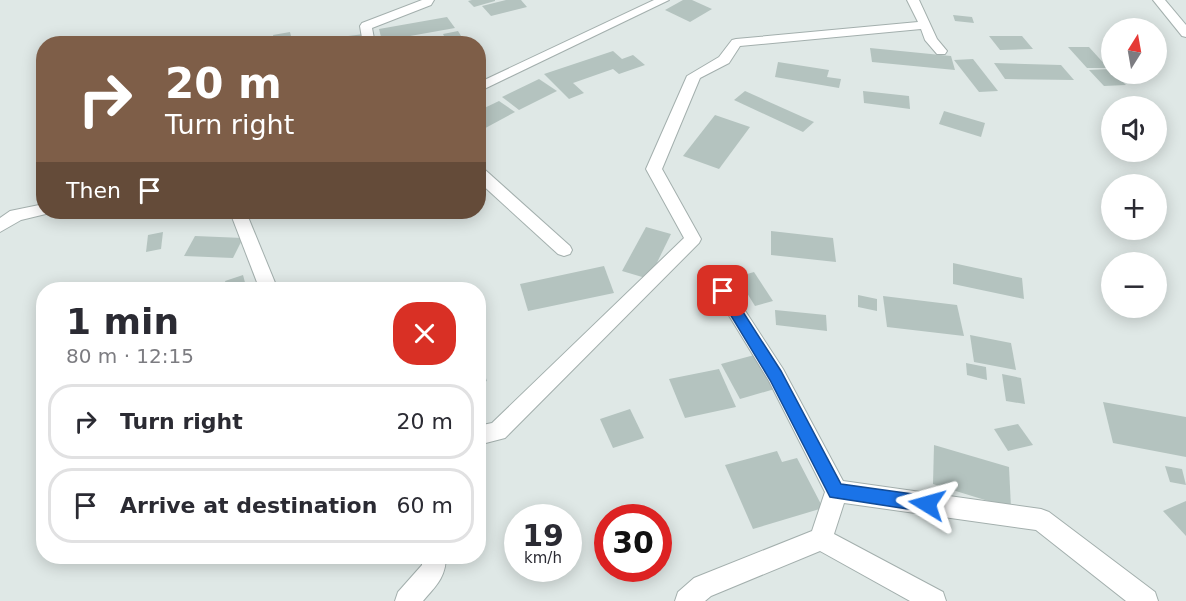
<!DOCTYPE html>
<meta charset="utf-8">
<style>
body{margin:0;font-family:"DejaVu Sans",sans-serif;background:#f2f2f3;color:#2b2b33;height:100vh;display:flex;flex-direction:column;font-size:22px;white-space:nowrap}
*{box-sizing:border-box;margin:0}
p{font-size:20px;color:#7c7c81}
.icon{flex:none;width:33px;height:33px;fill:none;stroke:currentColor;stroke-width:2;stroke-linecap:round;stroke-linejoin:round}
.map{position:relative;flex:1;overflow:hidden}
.sheet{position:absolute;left:36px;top:282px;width:450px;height:282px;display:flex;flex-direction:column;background:#fff;border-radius:24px;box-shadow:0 3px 15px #0003}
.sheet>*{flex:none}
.top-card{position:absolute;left:36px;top:36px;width:450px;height:183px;border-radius:24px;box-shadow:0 3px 15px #0003;background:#7e5e48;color:#fff;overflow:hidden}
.needle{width:39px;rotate:11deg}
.fabs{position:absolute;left:1101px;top:18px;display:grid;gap:12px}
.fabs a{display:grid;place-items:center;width:66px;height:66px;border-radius:50%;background:#fff;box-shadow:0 3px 15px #0003;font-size:30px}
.speed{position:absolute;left:504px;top:504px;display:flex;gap:12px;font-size:30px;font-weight:700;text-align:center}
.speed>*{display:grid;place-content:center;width:78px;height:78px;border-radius:50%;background:#fff;box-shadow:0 3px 15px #0003;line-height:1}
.speed small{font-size:15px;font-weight:400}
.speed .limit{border:9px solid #d22;background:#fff;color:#111}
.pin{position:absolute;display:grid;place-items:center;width:51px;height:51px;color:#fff;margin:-26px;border-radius:12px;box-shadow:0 3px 9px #0006}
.me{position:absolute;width:66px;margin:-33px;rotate:278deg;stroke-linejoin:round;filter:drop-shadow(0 0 4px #0008)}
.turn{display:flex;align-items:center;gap:21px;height:126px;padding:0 30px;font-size:27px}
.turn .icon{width:78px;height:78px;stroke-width:2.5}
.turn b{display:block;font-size:42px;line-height:51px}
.then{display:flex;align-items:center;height:57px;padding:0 30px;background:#0003;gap:12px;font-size:22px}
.round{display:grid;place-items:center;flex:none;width:63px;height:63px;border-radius:24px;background:#f2f2f3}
.head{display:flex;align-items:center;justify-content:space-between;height:102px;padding:0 30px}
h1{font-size:36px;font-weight:700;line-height:45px}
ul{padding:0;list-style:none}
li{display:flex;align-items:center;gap:18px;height:75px;margin:0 12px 9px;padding:0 18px;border:3px solid #e1e1e2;border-radius:24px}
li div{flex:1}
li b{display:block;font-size:22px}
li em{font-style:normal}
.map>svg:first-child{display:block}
.building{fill:#b4c3bf}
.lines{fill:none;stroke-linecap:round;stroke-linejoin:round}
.minor-casing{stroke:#a3afad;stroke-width:2}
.minor{fill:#fff;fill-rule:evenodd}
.route{fill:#1a73e8;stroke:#114b97;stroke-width:1.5}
</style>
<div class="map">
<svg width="1186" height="601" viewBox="0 0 1186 601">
<rect width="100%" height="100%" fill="#dfe8e6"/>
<g class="building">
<polygon points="472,0 495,0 495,1 474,7 468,1"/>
<polygon points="506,0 521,0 527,7 491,16 482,6"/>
<polygon points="683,0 692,0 712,9 690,22 665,10"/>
<polygon points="953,15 972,17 974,23 955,21"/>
<polygon points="447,17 455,28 382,41 379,29"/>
<polygon points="458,31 466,44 448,44 443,34"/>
<polygon points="290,32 292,40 275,43 273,35"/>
<polygon points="364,34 365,44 316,44 317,40"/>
<polygon points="989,36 1022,36 1033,49 1000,50"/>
<polygon points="1068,47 1089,47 1108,68 1087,68"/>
<polygon points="870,48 951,56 955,70 872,62"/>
<polygon points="613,51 622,59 633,55 645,65 619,74 613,69 573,83 584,93 569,99 544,74"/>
<polygon points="973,59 998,91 979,92 954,60"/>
<polygon points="778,62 829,70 827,77 841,79 839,88 775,77"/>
<polygon points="994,63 1061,65 1074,80 1005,79"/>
<polygon points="1111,69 1112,74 1115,74 1126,85 1104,86 1089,70"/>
<polygon points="539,79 557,91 519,110 502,97"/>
<polygon points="745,91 814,122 803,132 734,100"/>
<polygon points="863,91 909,96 910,109 864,103"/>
<polygon points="499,101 515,112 478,132 478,111"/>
<polygon points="944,111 985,123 981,137 939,124"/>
<polygon points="715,115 750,127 719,169 683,156"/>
<polygon points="646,227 671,234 649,279 622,271"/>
<polygon points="771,231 833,238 836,262 771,255"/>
<polygon points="163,232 161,249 146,252 148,235"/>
<polygon points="195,236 243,238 233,258 184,256"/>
<polygon points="953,263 1022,278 1024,299 953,284"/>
<polygon points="604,266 614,293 528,311 520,284"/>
<polygon points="754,272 773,301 755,306 737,277"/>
<polygon points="243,275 247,290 228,290 225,281"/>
<polygon points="858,295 877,299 877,311 858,307"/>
<polygon points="883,296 957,305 964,336 887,327"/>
<polygon points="775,310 826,315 827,331 776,325"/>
<polygon points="970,335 1011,343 1016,370 974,362"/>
<polygon points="758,354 778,388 740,399 721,364"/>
<polygon points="478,357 487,381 478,384"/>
<polygon points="966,363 986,367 987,380 967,375"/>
<polygon points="719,369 736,407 685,418 669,379"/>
<polygon points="1002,374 1021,378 1025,404 1006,401"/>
<polygon points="1103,402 1186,417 1186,457 1113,443"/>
<polygon points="630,409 644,438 613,448 600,419"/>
<polygon points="1018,424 1033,445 1008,451 994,429"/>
<polygon points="934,445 1009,467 1011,508 933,484"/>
<polygon points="777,451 782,462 797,458 823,508 753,529 725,465"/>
<polygon points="1165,466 1182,469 1186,485 1170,482"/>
<polygon points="1186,501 1186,536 1163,511"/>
</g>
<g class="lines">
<defs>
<g id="minor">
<polygon points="422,0 434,0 431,5 372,28 375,44 363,44 360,26 362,23"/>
<polygon points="654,0 669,0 478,92 478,83"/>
<polygon points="907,0 919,0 937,39 947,51 945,54 937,54 925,40 921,29 740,46 729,63 700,78 662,169 701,239 699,243 505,438 478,445 478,426 492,423 684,238 646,169 687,76 719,57 732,40 736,39 918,22"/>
<polygon points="1153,0 1165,0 1186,25 1186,37 1182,36"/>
<polygon points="478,167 483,168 570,246 572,250 570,254 564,256 558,254 478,181"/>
<polygon points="44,204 44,212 50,213 21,220 0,232 0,218 10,211"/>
<polygon points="230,212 246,212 278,290 260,290"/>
<polygon points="723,284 729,286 783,369 843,481 1041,509 1049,512 1155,592 1158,601 1126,601 1036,530 844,503 834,534 943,592 946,601 910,601 820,551 711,596 705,601 675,601 678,592 694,578 812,531 825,492 769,381 714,291 717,286"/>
<path d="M422,556h24c0,21 -10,30 -23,45h-28l3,-9 24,-27z"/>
</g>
</defs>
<use href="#minor" class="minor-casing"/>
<use href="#minor" class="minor"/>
</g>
<polygon class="route" points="723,286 727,287 781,371 841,484 927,496 933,498 935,504 933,510 927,512 830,497 770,380 716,291"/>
</svg>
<div class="fabs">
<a><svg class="needle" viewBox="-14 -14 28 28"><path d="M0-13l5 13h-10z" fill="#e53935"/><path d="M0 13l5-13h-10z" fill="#7c7c81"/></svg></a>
<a><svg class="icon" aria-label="sound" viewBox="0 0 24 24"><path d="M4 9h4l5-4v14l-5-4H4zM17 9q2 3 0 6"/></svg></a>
<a>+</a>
<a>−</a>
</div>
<div class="speed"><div>19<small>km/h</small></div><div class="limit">30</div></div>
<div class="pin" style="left:723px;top:291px;background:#d93025"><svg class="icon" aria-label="arrive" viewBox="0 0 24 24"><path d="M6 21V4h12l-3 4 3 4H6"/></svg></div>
<svg class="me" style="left:927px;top:504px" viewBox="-20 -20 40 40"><path d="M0-17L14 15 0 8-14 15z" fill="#1a73e8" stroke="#fff" stroke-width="4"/></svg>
<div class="top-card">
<div class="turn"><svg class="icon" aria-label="right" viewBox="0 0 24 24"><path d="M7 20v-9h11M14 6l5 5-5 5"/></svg><div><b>20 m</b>Turn right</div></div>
<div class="then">Then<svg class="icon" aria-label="arrive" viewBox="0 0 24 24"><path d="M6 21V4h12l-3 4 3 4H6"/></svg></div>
</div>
<section class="sheet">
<div class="head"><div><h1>1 min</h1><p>80 m · 12:15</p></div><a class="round" style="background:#d93025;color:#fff"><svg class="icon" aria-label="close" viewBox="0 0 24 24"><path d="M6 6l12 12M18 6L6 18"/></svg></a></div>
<ul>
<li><svg class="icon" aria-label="right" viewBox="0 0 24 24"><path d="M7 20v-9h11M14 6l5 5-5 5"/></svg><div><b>Turn right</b></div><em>20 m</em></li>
<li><svg class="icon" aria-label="arrive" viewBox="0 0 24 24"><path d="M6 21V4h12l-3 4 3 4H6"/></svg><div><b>Arrive at destination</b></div><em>60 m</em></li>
</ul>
</section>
</div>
